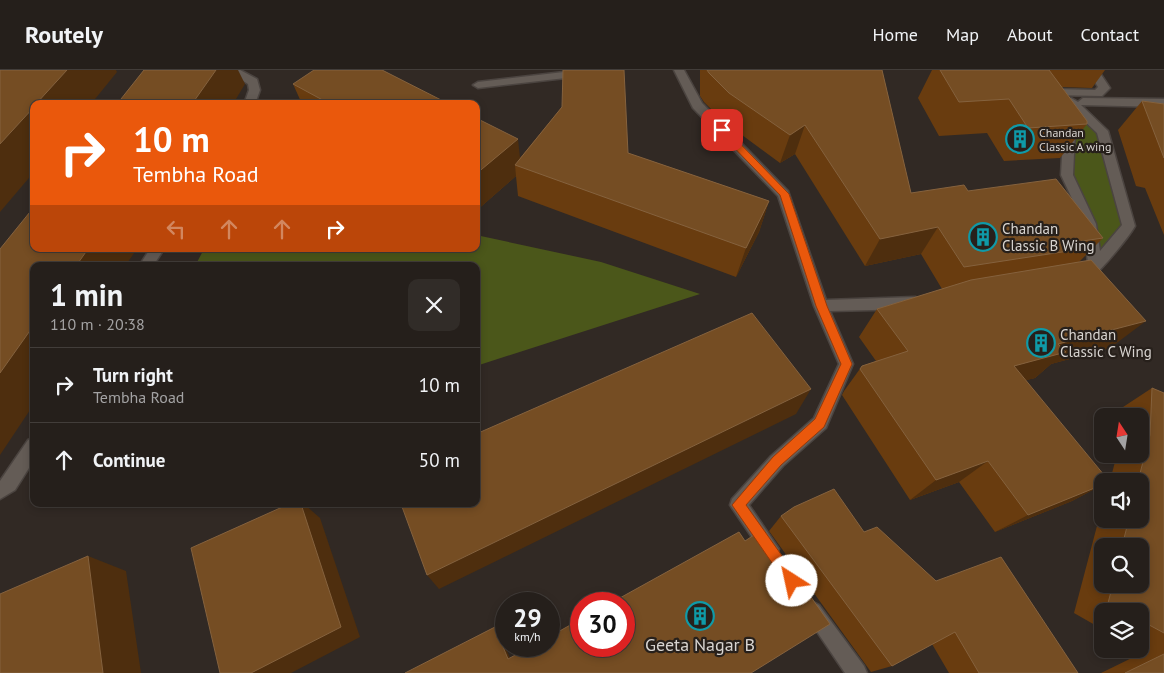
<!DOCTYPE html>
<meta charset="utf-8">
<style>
body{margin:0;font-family:"PT Sans",sans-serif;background:#312c28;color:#f1f3f6;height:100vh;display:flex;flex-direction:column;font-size:19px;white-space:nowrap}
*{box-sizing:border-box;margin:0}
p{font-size:16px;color:#a3a2a3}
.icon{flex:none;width:28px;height:28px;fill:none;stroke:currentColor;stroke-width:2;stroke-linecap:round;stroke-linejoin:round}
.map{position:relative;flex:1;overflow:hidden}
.side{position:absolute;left:30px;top:192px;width:450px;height:245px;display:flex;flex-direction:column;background:#251f1b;border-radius:10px;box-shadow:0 2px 8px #0003,0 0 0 1px #423d3a}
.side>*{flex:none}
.hud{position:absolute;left:30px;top:30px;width:450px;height:152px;border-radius:10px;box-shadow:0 2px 8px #0003,0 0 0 1px #423d3a;background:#ea580c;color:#fff;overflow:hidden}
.needle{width:32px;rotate:348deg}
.buttons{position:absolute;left:1094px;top:338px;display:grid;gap:10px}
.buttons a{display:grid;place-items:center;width:55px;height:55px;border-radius:10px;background:#251f1b;box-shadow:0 2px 8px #0003,0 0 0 1px #423d3a;font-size:25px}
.speed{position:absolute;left:495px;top:522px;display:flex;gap:10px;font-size:25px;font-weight:700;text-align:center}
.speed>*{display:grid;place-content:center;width:65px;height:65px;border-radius:50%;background:#251f1b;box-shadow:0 2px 8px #0003,0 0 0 1px #423d3a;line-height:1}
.speed small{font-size:12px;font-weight:400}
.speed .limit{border:8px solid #d22;background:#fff;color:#111}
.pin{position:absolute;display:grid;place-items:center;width:42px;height:42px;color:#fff;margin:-21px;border-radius:10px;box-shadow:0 2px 8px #0006}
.me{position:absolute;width:55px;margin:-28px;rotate:325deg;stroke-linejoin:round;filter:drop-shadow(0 0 4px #0008)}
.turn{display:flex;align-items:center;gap:18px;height:105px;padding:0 20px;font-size:22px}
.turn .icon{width:65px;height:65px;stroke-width:2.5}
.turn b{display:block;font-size:35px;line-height:42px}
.lanes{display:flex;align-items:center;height:48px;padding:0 20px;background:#0003;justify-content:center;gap:25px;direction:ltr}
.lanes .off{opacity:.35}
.round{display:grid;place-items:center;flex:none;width:52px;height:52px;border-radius:10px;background:#312c28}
.summary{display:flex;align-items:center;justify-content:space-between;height:85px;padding:0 20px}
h1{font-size:30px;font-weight:700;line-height:38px}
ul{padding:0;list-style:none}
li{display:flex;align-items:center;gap:15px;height:75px;padding:0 20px;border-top:1px solid #423d3a}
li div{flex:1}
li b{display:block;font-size:19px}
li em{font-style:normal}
header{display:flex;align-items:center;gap:30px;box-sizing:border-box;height:70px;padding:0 25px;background:#251f1b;border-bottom:1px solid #423d3a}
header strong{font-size:24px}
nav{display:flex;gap:28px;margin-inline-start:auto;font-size:18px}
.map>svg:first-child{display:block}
.green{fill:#4b571a}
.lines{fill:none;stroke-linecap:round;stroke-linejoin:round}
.lane-casing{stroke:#4b4440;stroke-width:3}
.street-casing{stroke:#4b4440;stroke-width:3}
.lane{fill:#645c56;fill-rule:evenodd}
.street{fill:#645c56;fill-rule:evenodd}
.wall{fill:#693c0f;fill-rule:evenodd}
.shaded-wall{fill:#4e2e0e}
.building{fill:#754d23;stroke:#85623e}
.route{fill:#ea580c;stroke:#983908}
.labels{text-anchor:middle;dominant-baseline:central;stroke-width:4.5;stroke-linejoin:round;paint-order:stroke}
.far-poi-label{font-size:12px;fill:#d8d4d0;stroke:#27201b;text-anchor:start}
.poi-label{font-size:15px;fill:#d8d4d0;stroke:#27201b;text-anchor:start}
.near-poi-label{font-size:18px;fill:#d8d4d0;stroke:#27201b}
</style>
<header>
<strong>Routely</strong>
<nav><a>Home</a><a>Map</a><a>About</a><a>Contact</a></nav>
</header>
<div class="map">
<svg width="1164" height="603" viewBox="0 0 1164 603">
<rect width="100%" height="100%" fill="#312924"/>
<g class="green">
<polygon points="1071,32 1102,61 1129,156 1095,196 1067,105"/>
<polygon points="476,165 601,192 700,224 476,296 476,196 195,196 204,179 476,179"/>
</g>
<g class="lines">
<defs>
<polygon id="lane" points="581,0 615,0 610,3 478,18 473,15 478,12"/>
<g id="street">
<polygon points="226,0 240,0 257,9 260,20 255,34 244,34 249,20 248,14"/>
<polygon points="674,0 684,0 702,33 788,121 826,230 915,227 920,229 922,233 920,237 915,239 830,241 853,294 826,358 783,396 749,435 779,479 776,485 770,488 764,485 730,435 732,429 771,386 814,348 839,294 814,236 778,126 693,38"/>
<polygon points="1088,0 1098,0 1110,18 1102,26 1052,25 1050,23 1052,21 1056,19 1095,20 1098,17"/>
<path d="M1071,28l7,4 5,-4 81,1v8l-83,-2 27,26 27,95c-6,11 -41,54 -51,57 -4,2 -4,1 -8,0l-2,-4 14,-15 -4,-40 -23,-49 4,-73zM1076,43l21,20 25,92 -22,26 -4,-27 -23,-49z"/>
<polygon points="150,179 164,179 153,196 139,196"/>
<polygon points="34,368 34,390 15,420 0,429 0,411 28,370"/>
<polygon points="813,532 819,535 864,596 867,603 845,603 807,547 804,541 807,535"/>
</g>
</defs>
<use href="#lane" class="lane-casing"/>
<use href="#street" class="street-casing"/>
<use href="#lane" class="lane"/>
<use href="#street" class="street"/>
</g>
<g class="wall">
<polygon points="700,0 882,0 911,123 968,121 1103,168 1079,192 1110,278 1051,294 1035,308 1026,310 1102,411 1102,415 1072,431 995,462 959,412 910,430 842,325 844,321 862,296 876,291 859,267 877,239 942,219 921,184 865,196 795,84 780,93 723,51 704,32 700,26"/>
<polygon points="932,0 1105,0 1092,18 1062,17 1087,54 1060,88 1004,91 987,63 939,66 918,28"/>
<polygon points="293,14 449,34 302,34"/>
<polygon points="1142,31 1164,34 1164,165 1145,118 1136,116 1118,60"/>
<polygon points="562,37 628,83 769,131 759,162 736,207 518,126 516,106 476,141 476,48 520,88"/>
<path d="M1152,318l12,5v280h-63l43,-21 -6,-3h2v-38h-38v18l-28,-16 28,-106v12h38v-38h-30l7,-27h23v-38h-20v-7zM1102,476h38v38h-38z"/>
<polygon points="781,446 864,462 936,511 1078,603 949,603 932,574 892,596 871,602 769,461"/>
</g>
<g class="shaded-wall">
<polygon points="67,0 116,0 117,2 91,34 36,34"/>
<polygon points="216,0 238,0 245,14 233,34 192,34"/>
<polygon points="34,37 34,102 0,142 0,74"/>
<polygon points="805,55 795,84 780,93 790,65"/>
<polygon points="518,69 521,97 515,95 516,106 476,141 476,104"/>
<polygon points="769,131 759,162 736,207 746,178"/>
<polygon points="938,157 921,184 865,196 880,169"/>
<polygon points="88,179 137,179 125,196 76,196"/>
<polygon points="1146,251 1110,278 1051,294 1035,308 986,321 1014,296 1058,274"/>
<polygon points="34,255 34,334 0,385 0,303"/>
<polygon points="811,319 796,344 439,519 427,505"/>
<polygon points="988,391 959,412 910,430 936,410"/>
<polygon points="1102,415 1072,431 995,462 1028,445"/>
<polygon points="301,434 304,434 320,448 360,567 291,603 251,603"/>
<polygon points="88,486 126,501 141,603 103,603"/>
<polygon points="495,557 500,565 513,595 508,589"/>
</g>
<g class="building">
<polygon points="0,0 67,0 36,34 34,34 34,37 0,74"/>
<polygon points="144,0 216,0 192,34 117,34"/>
<polygon points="314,0 382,0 449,34 330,34 293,14"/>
<polygon points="563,0 624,0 628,83 769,131 746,178 515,95 562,37"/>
<polygon points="707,0 882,0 911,123 964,115 968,121 1056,109 1103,168 1069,173 1075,180 964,197 938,157 880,169 805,55 790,65 729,23 709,3"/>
<polygon points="940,0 1049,0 1087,51 1087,54 1028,58 1009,29 959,32"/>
<polygon points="1142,31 1164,34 1164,88"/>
<polygon points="476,48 518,69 476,104"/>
<polygon points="34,137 34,179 88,179 76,196 34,196 34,255 0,303 0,179"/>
<polygon points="1091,190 1146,251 1058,274 1066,282 1014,296 1109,411 1102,411 1102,415 1028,445 988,391 936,410 860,299 862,296 908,281 877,239 971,210"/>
<polygon points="752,243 811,319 427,505 401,434 476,434 476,364"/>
<polygon points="1152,318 1164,323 1164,563 1140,550 1140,541 1124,541 1108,533 1113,514 1140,514 1140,476 1122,476 1129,449 1140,449 1140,411 1138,411 1150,365"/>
<polygon points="834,419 864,462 877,457 936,511 1001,487 1078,603 979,603 955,562 892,596 781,446 794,437"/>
<polygon points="289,434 301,434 341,557 251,603 220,603 191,478"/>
<polygon points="763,459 830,554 751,603 405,603 495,557 508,589 532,576 549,576 549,567 581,549 581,576 624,576 624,534 609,534 739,462 745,471"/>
<polygon points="88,486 103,603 0,603 0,524"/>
<polygon points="1164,584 1164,603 1125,603"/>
</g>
<polygon class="route" points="722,57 725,58 789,124 827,236 852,294 824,357 781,395 746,435 797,507 799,511 797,516 792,518 788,516 732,435 773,387 815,349 841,294 816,236 780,125 719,62 719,58"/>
<defs>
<symbol id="building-ring" viewBox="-11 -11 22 22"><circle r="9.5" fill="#27201b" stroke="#0f9aa8" stroke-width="1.5"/><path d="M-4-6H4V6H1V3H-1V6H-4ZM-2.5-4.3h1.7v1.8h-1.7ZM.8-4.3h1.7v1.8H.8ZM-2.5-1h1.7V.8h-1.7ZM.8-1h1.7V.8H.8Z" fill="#0f9aa8"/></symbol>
</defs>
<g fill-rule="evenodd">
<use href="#building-ring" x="1004" y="53" width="32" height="32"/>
<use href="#building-ring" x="967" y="151" width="32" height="32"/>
<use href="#building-ring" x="1025" y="257" width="32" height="32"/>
<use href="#building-ring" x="684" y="530" width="32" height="32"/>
</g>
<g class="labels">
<g class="far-poi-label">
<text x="1039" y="62">Chandan<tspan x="1039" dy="14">Classic A wing</tspan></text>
</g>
<g class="poi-label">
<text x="1002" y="158">Chandan<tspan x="1002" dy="17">Classic B Wing</tspan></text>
<text x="1060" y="264">Chandan<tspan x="1060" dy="17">Classic C Wing</tspan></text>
</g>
<g class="near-poi-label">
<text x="700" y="574">Geeta Nagar B</text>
</g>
</g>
</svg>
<div class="buttons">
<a><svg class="needle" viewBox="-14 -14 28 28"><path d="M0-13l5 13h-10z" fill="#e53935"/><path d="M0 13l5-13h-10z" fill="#a3a2a3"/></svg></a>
<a><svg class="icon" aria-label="sound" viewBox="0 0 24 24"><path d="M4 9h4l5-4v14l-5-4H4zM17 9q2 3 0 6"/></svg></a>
<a><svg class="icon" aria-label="search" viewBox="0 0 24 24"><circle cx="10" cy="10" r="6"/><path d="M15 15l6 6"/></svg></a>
<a><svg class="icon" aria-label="layers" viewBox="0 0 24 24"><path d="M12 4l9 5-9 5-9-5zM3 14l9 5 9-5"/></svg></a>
</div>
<div class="speed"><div>29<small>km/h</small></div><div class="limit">30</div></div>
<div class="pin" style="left:722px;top:60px;background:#d93025"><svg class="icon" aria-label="arrive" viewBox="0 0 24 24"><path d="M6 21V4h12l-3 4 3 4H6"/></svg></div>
<svg class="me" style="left:792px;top:511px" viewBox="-20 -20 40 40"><circle r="19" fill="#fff"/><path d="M0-13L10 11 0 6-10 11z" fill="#ea580c"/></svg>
<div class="hud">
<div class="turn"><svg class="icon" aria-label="right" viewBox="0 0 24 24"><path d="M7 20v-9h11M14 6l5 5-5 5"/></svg><div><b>10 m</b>Tembha Road</div></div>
<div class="lanes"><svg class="icon off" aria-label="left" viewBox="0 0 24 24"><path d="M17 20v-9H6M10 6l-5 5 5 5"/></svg><svg class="icon off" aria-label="ahead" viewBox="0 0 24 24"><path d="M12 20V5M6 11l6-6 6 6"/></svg><svg class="icon off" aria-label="ahead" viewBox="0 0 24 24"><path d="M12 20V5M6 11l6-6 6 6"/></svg><svg class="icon" aria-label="right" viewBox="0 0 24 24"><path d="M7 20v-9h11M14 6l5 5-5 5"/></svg></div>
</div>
<section class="side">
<div class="summary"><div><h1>1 min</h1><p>110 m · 20:38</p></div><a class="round"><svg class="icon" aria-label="close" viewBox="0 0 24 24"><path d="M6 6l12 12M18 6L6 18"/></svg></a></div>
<ul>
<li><svg class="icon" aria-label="right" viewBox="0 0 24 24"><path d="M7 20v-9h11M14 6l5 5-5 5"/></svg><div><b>Turn right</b><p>Tembha Road</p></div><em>10 m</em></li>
<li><svg class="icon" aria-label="ahead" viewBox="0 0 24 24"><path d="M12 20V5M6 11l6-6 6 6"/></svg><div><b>Continue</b></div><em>50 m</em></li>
</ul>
</section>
</div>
